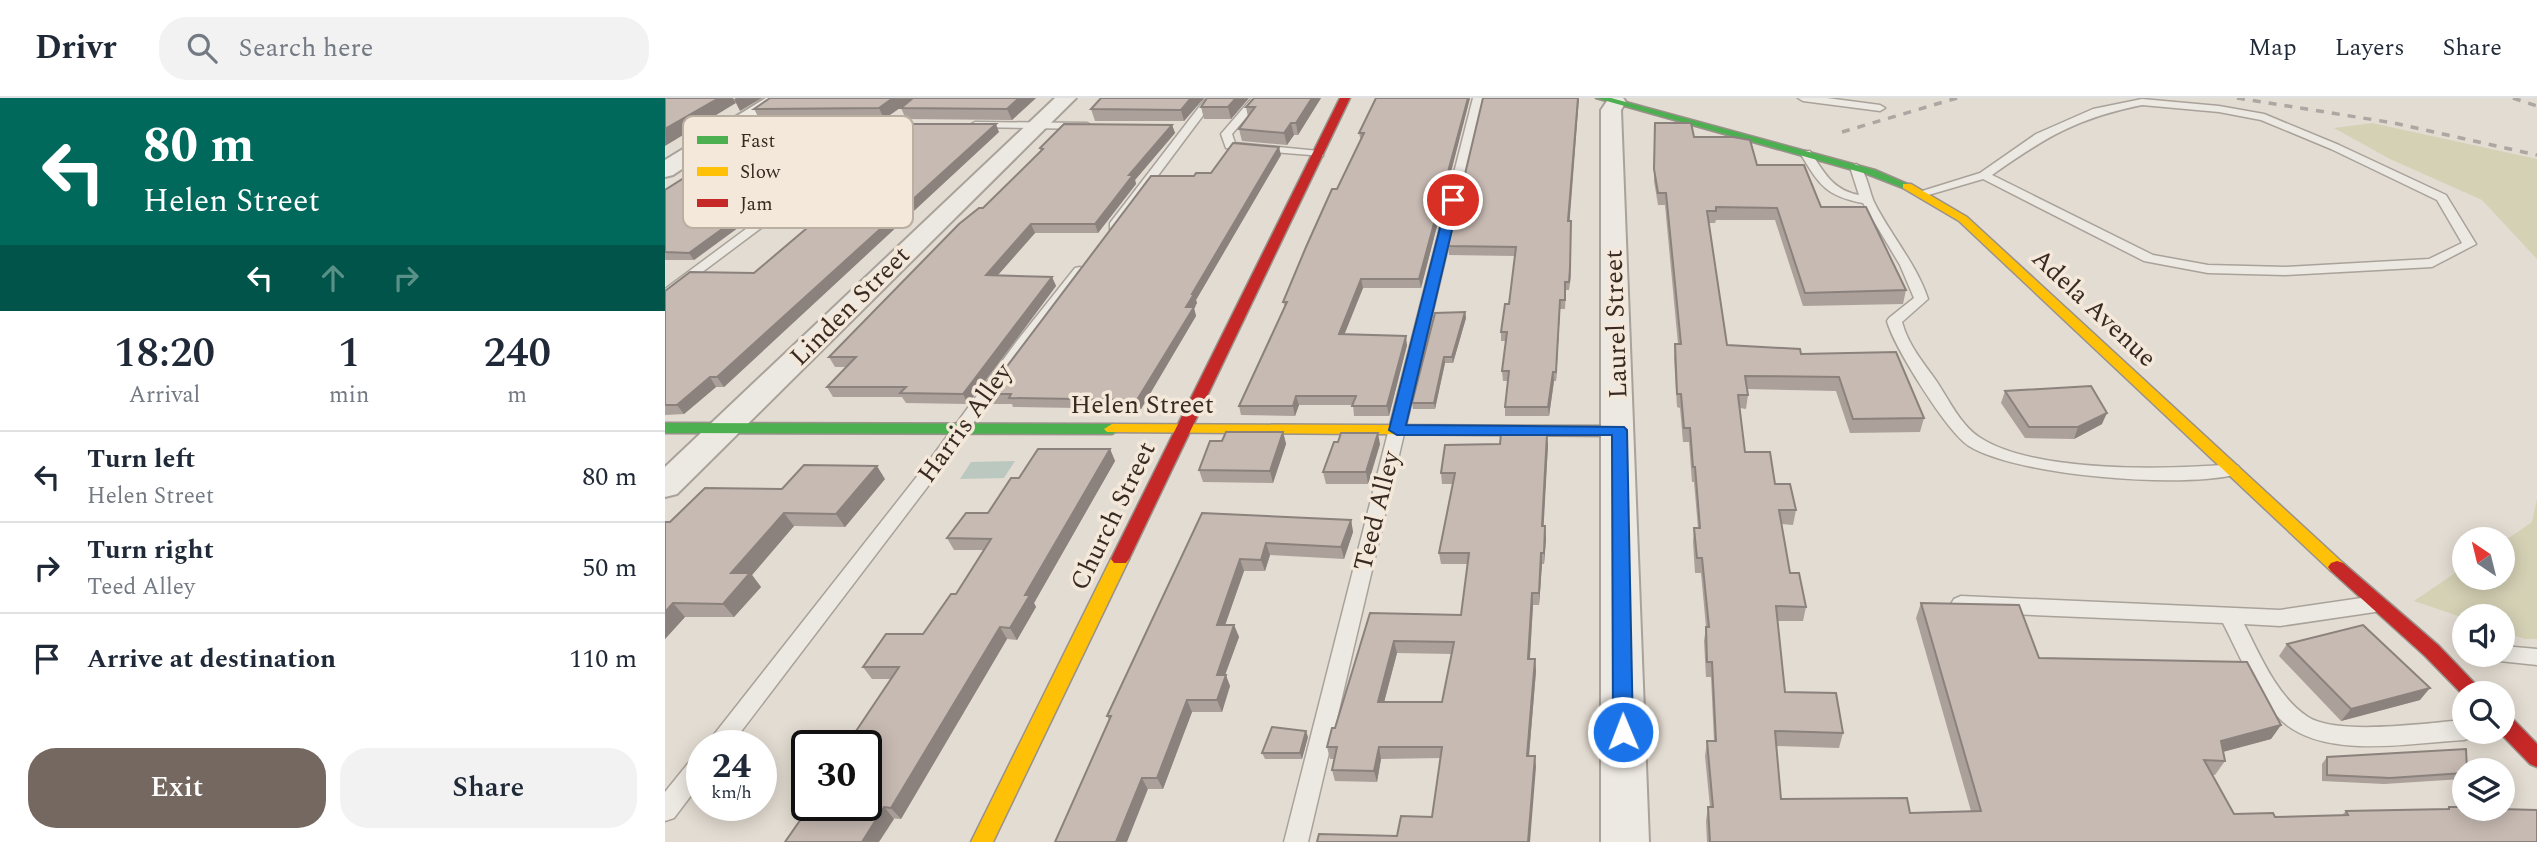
<!DOCTYPE html>
<style>
body{margin:0;font-family:Spectral,serif;background:#f2f2f3;color:#1f2937;height:100vh;display:flex;flex-direction:column;font-size:26px;white-space:nowrap}
*{box-sizing:border-box;margin:0}
p{font-size:23px;color:#747a83}
.icon{flex:none;width:38px;height:38px;fill:none;stroke:currentColor;stroke-width:2;stroke-linecap:round;stroke-linejoin:round}
.map{position:relative;flex:1;overflow:hidden}
.panel{display:flex;flex-direction:column;background:#fff;width:665px}
.panel>*{flex:none}
.banner{background:#00695c;color:#fff;overflow:hidden}
.needle{width:46px;rotate:325deg}
.buttons{position:absolute;left:1787px;top:429px;display:grid;gap:14px}
.buttons a{display:grid;place-items:center;width:63px;height:63px;border-radius:50%;background:#fff;box-shadow:0 4px 18px #0003;font-size:35px}
.speed{position:absolute;left:21px;top:632px;display:flex;gap:14px;font-size:35px;font-weight:700;text-align:center}
.speed>*{display:grid;place-content:center;width:91px;height:91px;border-radius:50%;background:#fff;box-shadow:0 4px 18px #0003;line-height:1}
.speed small{font-size:18px;font-weight:400}
.speed .limit{border:4px solid #111;border-radius:10px;background:#fff;color:#111}
.pin{position:absolute;display:grid;place-items:center;width:60px;height:60px;color:#fff;margin:-30px;border:4px solid #fff;border-radius:50%;box-shadow:0 2px 7px #0007}
.me{position:absolute;width:77px;margin:-38px;rotate:359deg;stroke-linejoin:round;filter:drop-shadow(0 0 5px #0008)}
.turn{display:flex;align-items:center;gap:24px;height:147px;padding:0 28px;font-size:32px}
.turn .icon{width:91px;height:91px;stroke-width:2.5}
.turn b{display:block;font-size:49px;line-height:60px}
.lanes{display:flex;align-items:center;height:66px;padding:0 28px;background:#0003;justify-content:center;gap:35px;direction:ltr}
.lanes .off{opacity:.35}
.eta{display:flex;justify-content:space-evenly;align-items:center;height:119px;text-align:center}
.eta b{font-size:42px;font-weight:600;line-height:49px}
.cta{display:flex;gap:14px;margin-top:auto;padding:14px 28px}
.cta a{flex:1;height:80px;border-radius:28px;background:#746860;color:#fff;font-size:28px;font-weight:600;line-height:80px;text-align:center}
.cta a+a{background:#f2f2f3;color:#1f2937}
ul{padding:0;list-style:none}
li{display:flex;align-items:center;gap:21px;height:91px;padding:0 28px;border-top:2px solid #e0e1e3}
li div{flex:1}
li b{display:block;font-size:26px}
li em{font-style:normal}
header{display:flex;align-items:center;gap:42px;box-sizing:border-box;height:98px;padding:0 35px;background:#fff;border-bottom:2px solid #e0e1e3}
header strong{font-size:33px}
nav{display:flex;gap:38px;margin-inline-start:auto;font-size:24px}
.search{width:490px;height:63px;background:#f2f2f3;display:flex;align-items:center;gap:18px;box-sizing:border-box;padding:0 24px;border-radius:28px;color:#747a83;font-size:26px}
main{display:flex;flex:1;min-height:0}
.map>svg:first-child{display:block}
.green{fill:#d5d1b5}
.water{fill:#bbc8bf}
.lines{fill:none;stroke-linecap:round;stroke-linejoin:round}
.lane-casing{stroke:#a9a29a;stroke-width:3}
.street-casing{stroke:#a9a29a;stroke-width:4}
.fast-casing{stroke:#99918a;stroke-width:3}
.slow-casing{stroke:#99918a;stroke-width:3}
.jam-casing{stroke:#99918a;stroke-width:3}
.lane{fill:#ece8e2;fill-rule:evenodd}
.street{fill:#ece8e2;fill-rule:evenodd}
.fast{fill:#4caf50;fill-rule:evenodd}
.slow{fill:#ffc107;fill-rule:evenodd}
.jam{fill:#c62828;fill-rule:evenodd}
.rail{stroke:#aca7a2;stroke-width:3.5;stroke-dasharray:8 8;stroke-linecap:butt}
.wall{fill:#aba09a;fill-rule:evenodd}
.shaded-wall{fill:#8b827d}
.building{fill:#c7bab3;stroke:#8b827d;stroke-width:2;fill-rule:evenodd}
.route{fill:#1a73e8;stroke:#114b97;stroke-width:2}
.labels{text-anchor:middle;dominant-baseline:central;stroke-width:7;stroke-linejoin:round;paint-order:stroke}
.street-label{font-size:26px;fill:#382a22;stroke:#f3e8d9}
.key{fill:#f3e8d9;stroke:#bbafa2;stroke-width:2}
.key-label{font-size:19px;fill:#382a22}
</style>
<header>
<strong>Drivr</strong>
<div class="search"><svg class="icon" aria-label="search" viewBox="0 0 24 24"><circle cx="10" cy="10" r="6"/><path d="M15 15l6 6"/></svg>Search here</div>
<nav><a>Map</a><a>Layers</a><a>Share</a></nav>
</header>
<main>
<section class="panel">
<div class="banner">
<div class="turn"><svg class="icon" aria-label="left" viewBox="0 0 24 24"><path d="M17 20v-9H6M10 6l-5 5 5 5"/></svg><div><b>80 m</b>Helen Street</div></div>
<div class="lanes"><svg class="icon" aria-label="left" viewBox="0 0 24 24"><path d="M17 20v-9H6M10 6l-5 5 5 5"/></svg><svg class="icon off" aria-label="ahead" viewBox="0 0 24 24"><path d="M12 20V5M6 11l6-6 6 6"/></svg><svg class="icon off" aria-label="right" viewBox="0 0 24 24"><path d="M7 20v-9h11M14 6l5 5-5 5"/></svg></div>
</div>
<div class="eta">
<div><b>18:20</b><p>Arrival</p></div>
<div><b>1</b><p>min</p></div>
<div><b>240</b><p>m</p></div>
</div>
<ul>
<li><svg class="icon" aria-label="left" viewBox="0 0 24 24"><path d="M17 20v-9H6M10 6l-5 5 5 5"/></svg><div><b>Turn left</b><p>Helen Street</p></div><em>80 m</em></li>
<li><svg class="icon" aria-label="right" viewBox="0 0 24 24"><path d="M7 20v-9h11M14 6l5 5-5 5"/></svg><div><b>Turn right</b><p>Teed Alley</p></div><em>50 m</em></li>
<li><svg class="icon" aria-label="arrive" viewBox="0 0 24 24"><path d="M6 21V4h12l-3 4 3 4H6"/></svg><div><b>Arrive at destination</b></div><em>110 m</em></li>
</ul>
<div class="cta"><a>Exit</a><a>Share</a></div>
</section>
<div class="map">
<svg width="1872" height="744" viewBox="0 0 1872 744">
<rect width="100%" height="100%" fill="#e3dcd2"/>
<g class="green">
<polygon points="1707,25 1872,61 1872,161 1817,102 1725,61 1669,30"/>
<polygon points="1872,401 1872,541 1860,541 1838,534 1838,518 1799,518 1799,520 1749,503 1799,469 1799,480 1838,480 1838,444 1867,424"/>
</g>
<polygon class="water" points="350,363 339,380 295,381 306,364"/>
<g class="lines">
<defs>
<g id="lane">
<polygon points="541,0 551,0 453,131 445,131 445,125"/>
<polygon points="587,0 598,0 567,36 570,45 654,53 658,54 658,58 561,50 556,36"/>
<polygon points="808,0 818,0 643,744 619,744"/>
<polygon points="1133,0 1162,0 1215,7 1220,10 1215,13 1138,3"/>
<path d="M1477,1l77,7 45,8 75,31 107,50 30,49 -44,23 -147,8 -77,-2 -64,-12 -161,-82 -58,17 -6,-4 61,-19 56,-39 57,-25zM1477,7l77,7 42,8 70,29 106,51 25,43 -33,16 -144,8 -77,-2 -55,-10 -161,-80c54,-38 85,-57 150,-70z"/>
<polygon points="243,24 247,25 247,29 152,30 147,27 152,24"/>
<polygon points="310,24 422,25 427,28 422,31 306,29 305,27"/>
<path d="M1137,53h8c14,21 22,39 49,44l-9,-28 6,-3c10,4 13,27 18,38 17,34 42,61 54,97l-26,23c6,23 21,40 35,60 12,18 23,42 42,55 53,36 190,33 253,27l6,2 3,4 -3,4c-55,15 -221,2 -269,-28 -22,-14 -75,-99 -82,-125l2,-3 25,-20 -14,-33 -37,-62c-38,-7 -44,-19 -63,-50z"/>
<polygon points="120,102 124,103 124,109 0,202 0,191"/>
<polygon points="415,169 422,173 420,176 362,249 273,375 65,648 40,648 261,367 352,243 410,170"/>
<path d="M1296,498l319,14 95,-14 7,3 3,5 -3,5 -7,3 -95,14 -36,-2c16,31 33,73 64,93 30,19 120,6 156,3v12h11l-3,5 -8,3c-52,3 -142,20 -183,-20 -27,-27 -41,-64 -58,-97l-262,-11 -7,-3 -3,-5 3,-5z"/>
<polygon points="1838,548 1872,551 1872,567 1825,562 1822,556 1838,556"/>
<polygon points="37,655 37,683 9,720 0,723 0,694 29,658"/>
</g>
<g id="street">
<polygon points="101,0 124,0 8,77 0,79 0,62"/>
<polygon points="390,0 411,0 12,396 0,399 0,369"/>
<polygon points="944,0 958,0 961,4 956,12 984,744 936,744 936,12"/>
</g>
<g id="fast">
<polygon points="931,0 946,0 1210,72 1247,88 1238,90 1202,76"/>
<polygon points="0,325 447,326 455,331 447,336 0,335"/>
</g>
<g id="slow">
<polygon points="1238,86 1246,86 1302,119 1678,465 1681,469 1678,473 1666,473 1294,123 1238,90"/>
<polygon points="447,326 954,328 962,333 954,338 442,334 439,331"/>
<polygon points="455,455 461,457 464,461 328,744 306,744 446,461 449,457"/>
</g>
<g id="jam">
<polygon points="675,0 685,0 464,461 461,465 449,465 446,461"/>
<polygon points="1672,463 1678,465 1774,548 1819,595 1799,595 1799,598 1760,558 1666,473 1663,469 1666,465"/>
<polygon points="1838,616 1845,618 1872,646 1872,669 1865,666 1834,634 1838,634"/>
</g>
</defs>
<use href="#lane" class="lane-casing"/>
<use href="#street" class="street-casing"/>
<use href="#fast" class="fast-casing"/>
<use href="#slow" class="slow-casing"/>
<use href="#jam" class="jam-casing"/>
<use href="#lane" class="lane"/>
<use href="#street" class="street"/>
<use href="#fast" class="fast"/>
<use href="#slow" class="slow"/>
<use href="#jam" class="jam"/>
<g class="rail">
<polyline points="1572,0 1729,25 1872,57"/>
<polyline points="1848,0 1872,8"/>
<polyline points="1177,34 1292,0"/>
</g>
</g>
<g class="wall">
<polygon points="371,0 347,22 241,21 236,10 241,6 219,21 95,22 89,11"/>
<polygon points="436,0 539,0 519,23 430,23 426,11"/>
<polygon points="542,0 584,0 566,21 539,21 536,9"/>
<polygon points="656,0 633,37 629,37 622,47 577,43 574,31 583,19 581,9"/>
<polygon points="805,0 756,190 698,190 679,236 742,247 724,318 689,318 688,307 634,307 630,318 576,317 574,308 620,209 618,204 696,43 694,35"/>
<polygon points="990,25 1029,39 1092,67 1156,109 1241,192 1238,206 1138,208 1110,122 1051,122 1050,125 1044,125 1062,247 1136,256 1259,320 1255,334 1185,335 1171,293 1082,291 1083,297 1081,311 1075,310 1080,354 1110,386 1131,412 1128,427 1116,426 1125,475 1141,509 1138,523 1113,523 1120,594 1178,635 1174,650 1111,648 1116,701 1245,715 1306,713 1251,520 1256,505 1374,560 1616,627 1606,641 1558,654 1560,663 1550,677 1548,677 1569,716 1610,719 1677,717 1681,713 1781,711 1784,709 1872,744 1042,744 1041,723 1043,709 1045,709 1040,658 1042,643 1049,643 1046,579 1041,579 1039,543 1041,529 1036,475 1030,475 1028,444 1029,430 1033,430 1029,384 1027,384 1024,344 1018,344 1015,310 1012,309 1009,260 1010,246 1013,246 1000,107 993,107 989,83"/>
<polygon points="201,27 204,34 29,162 0,162 0,92"/>
<polygon points="507,27 510,35 470,82 471,86 433,135 370,135 333,177 387,179 391,188 303,306 241,305 237,299 168,299 162,289 181,269 170,269 164,259 318,110 376,53 375,50"/>
<polygon points="334,34 59,289 51,289 19,316 0,317 0,193 89,175 148,125 104,126 99,118"/>
<polygon points="616,57 531,202 532,205 529,210 531,218 476,311 348,309 347,306 325,306 321,296 529,78 546,75"/>
<polygon points="904,123 906,131 906,179 904,192 901,192 900,211 895,211 891,283 889,283 884,318 840,318 840,309 843,283 838,283 837,273 841,243 836,243 836,234 844,206 850,158 784,157 783,148"/>
<polygon points="800,214 801,220 788,265 780,265 770,311 748,311 747,305"/>
<polygon points="1340,293 1437,326 1409,341 1360,340 1336,305"/>
<polygon points="618,334 621,346 608,385 538,384 534,372 557,343"/>
<polygon points="673,344 715,346 703,386 661,386 658,374"/>
<path d="M883,347l-5,81 3,12 -2,26h-2l-3,41h-6l-3,54h5l1,12 -7,85 7,11 -139,69 35,-19 9,-59 -60,1 -4,23 -42,-1 -3,-11 2,-11h-4l-3,-12 8,-19 35,-115 91,2 7,-51h-27l-2,-11 14,-69h-11l-1,-11zM732,555l55,1 -10,48h-58z"/>
<polygon points="445,351 450,363 369,505 371,509 352,542 342,541 236,721 141,714 135,708 142,707 226,581 207,581 198,569 258,536 291,496 318,452 289,452 282,440 323,415 354,380"/>
<polygon points="220,381 180,429 129,428 87,477 96,489 69,519 20,519 0,541 5,424"/>
<polygon points="537,415 686,422 688,434 679,461 605,457 600,473 579,473 560,527 569,527 574,539 560,577 565,588 557,614 527,614 498,691 483,691 442,618"/>
<polygon points="1622,546 1755,602 1676,623 1614,558"/>
<polygon points="643,639 637,661 600,661 597,655"/>
<polygon points="1662,659 1799,672 1799,679 1797,681 1719,686 1657,683 1657,666"/>
</g>
<g class="shaded-wall">
<polygon points="54,0 68,0 71,5 0,48 0,31"/>
<polygon points="71,0 97,0 75,13 69,1"/>
<polygon points="228,0 249,0 219,21 214,10"/>
<polygon points="354,0 371,0 347,22 342,11"/>
<polygon points="526,0 539,0 519,23 516,12"/>
<polygon points="571,0 584,0 566,21 563,9"/>
<polygon points="647,0 656,0 633,37 631,25"/>
<polygon points="803,0 805,0 756,190 754,181"/>
<polygon points="913,0 914,0 904,131 903,123"/>
<polygon points="626,25 629,37 622,47 619,35"/>
<polygon points="331,26 334,34 59,289 52,279"/>
<polygon points="201,27 204,34 29,162 24,155"/>
<polygon points="507,27 510,35 470,82 471,86 433,135 430,126 464,77"/>
<polygon points="614,49 616,57 531,202 532,205 529,210 531,218 476,311 472,302 521,209 527,196"/>
<polygon points="366,126 370,135 325,186 321,177"/>
<polygon points="387,179 391,188 303,306 298,296"/>
<polygon points="696,181 698,190 676,245 674,236"/>
<polygon points="895,202 895,211 891,283 891,274"/>
<polygon points="800,214 801,220 788,265 787,259"/>
<polygon points="741,238 742,247 724,318 722,308"/>
<polygon points="779,259 780,265 770,311 769,305"/>
<polygon points="888,274 889,283 884,318 883,309"/>
<polygon points="45,279 51,289 19,316 12,307"/>
<polygon points="631,298 634,307 630,318 628,308"/>
<polygon points="1442,315 1437,326 1409,341 1413,329"/>
<polygon points="618,334 621,346 608,385 605,373"/>
<polygon points="713,335 715,346 703,386 701,374"/>
<polygon points="882,336 883,347 878,440 877,428"/>
<polygon points="445,351 450,363 369,505 371,509 352,542 345,530 360,497"/>
<polygon points="212,368 220,381 180,429 171,416"/>
<polygon points="119,415 129,428 87,477 96,489 69,519 58,506 66,475"/>
<polygon points="686,422 688,434 679,461 676,449"/>
<polygon points="880,428 881,440 879,466 879,455"/>
<polygon points="601,445 605,457 600,473 596,462"/>
<polygon points="876,455 877,466 874,507 874,495"/>
<polygon points="575,461 579,473 556,539 552,527"/>
<polygon points="867,495 868,507 864,572 863,561"/>
<polygon points="8,505 20,519 0,541 0,514"/>
<polygon points="569,527 574,539 556,588 552,577"/>
<polygon points="335,529 342,541 236,721 226,710"/>
<polygon points="729,543 732,555 716,616 713,604"/>
<polygon points="870,561 871,573 863,669 862,658"/>
<polygon points="561,577 565,588 557,614 552,602"/>
<polygon points="1765,590 1755,602 1676,623 1686,611"/>
<polygon points="522,602 527,614 498,691 492,680"/>
<polygon points="1616,627 1606,641 1546,657 1556,643"/>
<polygon points="641,633 643,639 637,661 635,655"/>
<polygon points="714,649 716,661 712,684 709,673"/>
<polygon points="870,658 871,669 865,744 863,744"/>
<polygon points="477,680 483,691 462,744 451,744"/>
<polygon points="219,709 229,721 214,744 197,744"/>
</g>
<g class="building">
<polygon points="0,0 54,0 0,31"/>
<polygon points="105,0 228,0 214,10 89,11"/>
<polygon points="248,0 354,0 342,11 236,10"/>
<polygon points="436,0 526,0 516,12 426,11"/>
<polygon points="542,0 571,0 563,9 536,9"/>
<polygon points="589,0 647,0 631,25 626,25 619,35 574,31 590,9 581,9"/>
<polygon points="711,0 803,0 754,181 696,181 674,236 741,238 722,308 687,308 691,298 631,298 628,308 574,308 622,204 618,204 641,149 667,91 672,91 699,35 694,35"/>
<polygon points="818,0 913,0 903,123 906,123 905,170 904,184 900,184 900,202 895,202 891,274 888,274 883,309 840,309 844,273 837,273 842,234 836,234 840,206 844,206 851,149 783,148"/>
<polygon points="990,25 1026,25 1029,39 1068,39 1085,42 1092,67 1139,67 1156,109 1201,109 1241,192 1140,195 1112,110 1051,109 1051,113 1042,113 1062,247 1135,251 1136,256 1231,254 1259,320 1188,321 1174,279 1080,278 1083,297 1073,297 1080,354 1105,354 1110,386 1125,386 1131,412 1114,412 1125,475 1134,475 1141,509 1111,508 1120,594 1171,595 1178,635 1110,633 1116,701 1242,700 1245,715 1316,713 1256,505 1354,507 1374,560 1582,564 1616,627 1556,643 1560,663 1539,662 1569,716 1608,715 1610,719 1683,717 1681,713 1784,711 1784,709 1799,709 1799,710 1872,712 1872,744 1045,744 1043,709 1048,709 1042,643 1051,643 1047,564 1042,564 1041,529 1044,529 1037,460 1032,460 1029,430 1035,430 1030,369 1028,369 1025,330 1019,330 1016,296 1012,296 1010,246 1016,246 1001,95 993,95 989,71"/>
<polygon points="84,26 201,27 24,155 0,154 0,92 90,35"/>
<polygon points="222,26 331,26 52,279 45,279 12,307 0,307 0,193 25,174 89,175 155,119 147,119 149,117 99,118"/>
<polygon points="399,26 507,27 464,77 468,77 430,126 366,126 321,177 387,179 298,296 235,295 241,289 162,289 191,259 164,259 294,126 314,110 318,110 378,51 375,50"/>
<polygon points="568,45 614,49 527,196 529,196 521,209 529,209 472,302 344,300 346,296 321,296 486,78 529,78 531,75 546,75"/>
<polygon points="800,214 787,259 779,259 769,305 747,305 770,215"/>
<polygon points="1426,288 1442,315 1413,329 1364,329 1340,293"/>
<polygon points="561,334 618,334 605,373 534,372 545,343 557,343"/>
<polygon points="676,335 713,335 701,374 658,374 669,344 673,344"/>
<path d="M836,336h46l-5,92h3l-1,27h-3l-2,40h-7l-4,66h7l-8,97h8l-7,86h-211l2,-8 78,2 4,-20 31,1 10,-70h-63l-5,24 -42,-1 5,-23h-10l5,-19h3l35,-115 91,2 8,-62h-30l16,-80h-14l4,-28 55,-1zM729,543l60,1 -12,60h-64z"/>
<polygon points="373,351 445,351 360,497 365,497 345,530 335,529 226,710 219,709 197,744 120,744 145,708 135,708 142,698 142,707 201,707 201,648 181,648 234,569 198,569 221,536 258,536 286,496 291,496 326,441 282,440 301,415 323,415 346,380 354,380"/>
<polygon points="139,367 212,368 171,416 119,415 66,475 85,475 58,506 8,505 0,514 0,424 5,424 40,390 117,391"/>
<polygon points="537,415 686,422 676,449 601,445 596,462 575,461 552,527 569,527 552,577 561,577 552,602 522,602 492,680 477,680 451,744 390,744 446,618 442,618"/>
<polygon points="1698,527 1765,590 1686,611 1622,546"/>
<polygon points="607,629 641,633 635,655 597,655"/>
<polygon points="1801,651 1802,672 1799,672 1799,675 1725,680 1662,677 1662,659"/>
</g>
<polygon class="route" points="788,99 794,102 741,327 959,329 962,332 968,634 965,640 958,643 951,640 948,634 947,337 732,337 724,332 782,102"/>
<g class="labels">
<g class="street-label">
<text transform="translate(185 208) rotate(-45)">Linden Street</text>
<text transform="translate(1429 210) rotate(43)">Adela Avenue</text>
<text transform="translate(951 226) rotate(-92)">Laurel Street</text>
<text x="477" y="307">Helen Street</text>
<text transform="translate(300 325) rotate(-54)">Harris Alley</text>
<text transform="translate(712 413) rotate(-76)">Teed Alley</text>
<text transform="translate(448 418) rotate(-64)">Church Street</text>
</g>
</g>
<rect x="18" y="18" width="230" height="112" rx="10" class="key"/>
<rect x="32" y="38" width="31" height="8" fill="#4caf50"/>
<rect x="32" y="69" width="31" height="9" fill="#ffc107"/>
<rect x="32" y="101" width="31" height="8" fill="#c62828"/>
<g class="key-label">
<text x="75" y="49">Fast</text>
<text x="75" y="80">Slow</text>
<text x="75" y="112">Jam</text>
</g>
</svg>
<div class="buttons">
<a><svg class="needle" viewBox="-14 -14 28 28"><path d="M0-13l5 13h-10z" fill="#e53935"/><path d="M0 13l5-13h-10z" fill="#747a83"/></svg></a>
<a><svg class="icon" aria-label="sound" viewBox="0 0 24 24"><path d="M4 9h4l5-4v14l-5-4H4zM17 9q2 3 0 6"/></svg></a>
<a><svg class="icon" aria-label="search" viewBox="0 0 24 24"><circle cx="10" cy="10" r="6"/><path d="M15 15l6 6"/></svg></a>
<a><svg class="icon" aria-label="layers" viewBox="0 0 24 24"><path d="M12 4l9 5-9 5-9-5zM3 14l9 5 9-5"/></svg></a>
</div>
<div class="speed"><div>24<small>km/h</small></div><div class="limit">30</div></div>
<div class="pin" style="left:788px;top:102px;background:#d93025"><svg class="icon" aria-label="arrive" viewBox="0 0 24 24"><path d="M6 21V4h12l-3 4 3 4H6"/></svg></div>
<svg class="me" style="left:958px;top:634px" viewBox="-20 -20 40 40"><circle r="17" fill="#1a73e8" stroke="#fff" stroke-width="3"/><path d="M0-11L8 9 0 5-8 9z" fill="#fff"/></svg>
</div>
</main>
